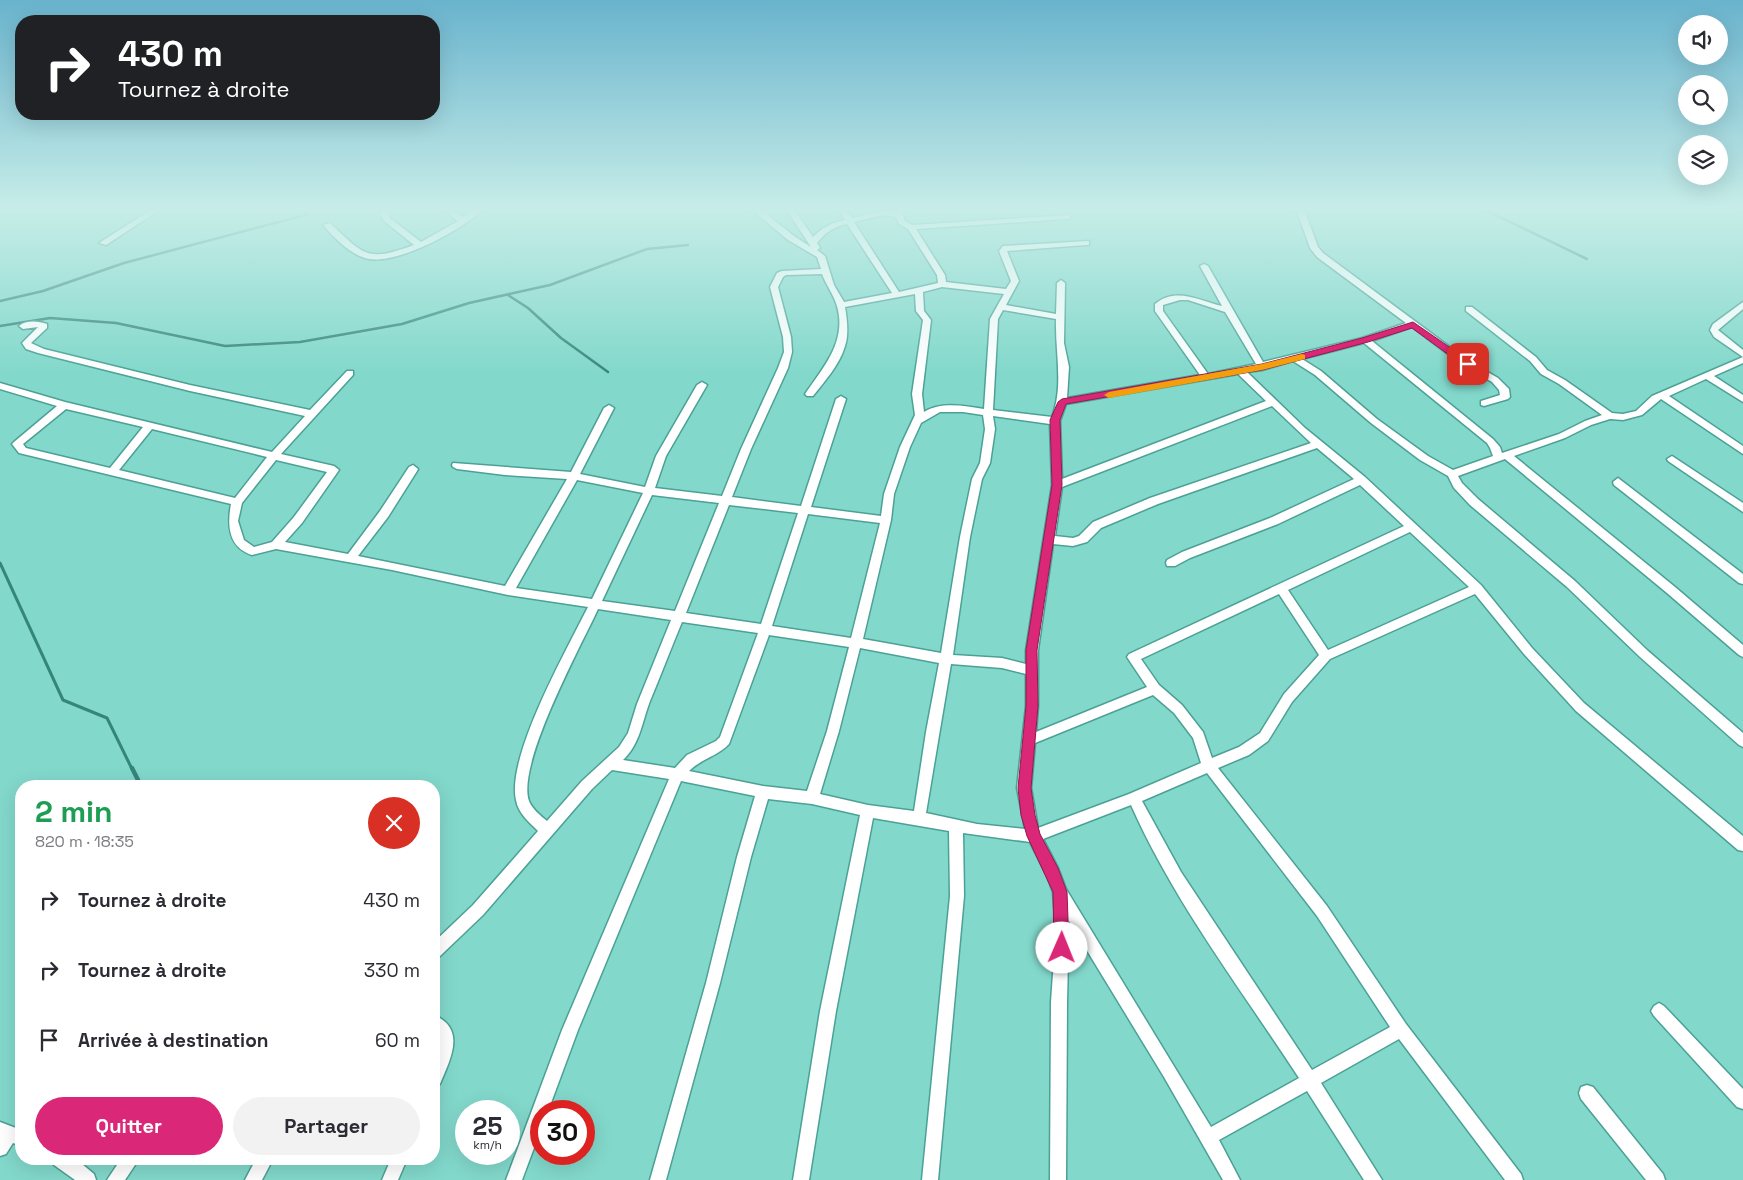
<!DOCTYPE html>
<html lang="fr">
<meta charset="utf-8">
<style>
body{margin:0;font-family:"Space Grotesk",sans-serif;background:#f2f2f3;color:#2b2b33;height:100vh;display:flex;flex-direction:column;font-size:19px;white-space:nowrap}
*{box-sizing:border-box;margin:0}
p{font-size:16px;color:#7c7c81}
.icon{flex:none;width:28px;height:28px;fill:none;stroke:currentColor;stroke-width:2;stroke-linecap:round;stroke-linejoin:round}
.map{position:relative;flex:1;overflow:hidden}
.panel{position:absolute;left:15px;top:780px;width:425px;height:385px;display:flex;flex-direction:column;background:#fff;border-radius:20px;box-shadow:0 5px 20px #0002}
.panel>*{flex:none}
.banner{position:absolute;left:15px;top:15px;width:425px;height:105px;border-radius:20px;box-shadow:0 5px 20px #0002;background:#202124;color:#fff;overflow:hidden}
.tools{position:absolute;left:1678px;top:15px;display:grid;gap:10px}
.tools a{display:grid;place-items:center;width:50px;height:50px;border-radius:50%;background:#fff;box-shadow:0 5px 20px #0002;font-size:25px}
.speed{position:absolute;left:455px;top:1100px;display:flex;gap:10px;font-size:25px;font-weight:700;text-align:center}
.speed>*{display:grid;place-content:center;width:65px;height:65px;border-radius:50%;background:#fff;box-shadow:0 5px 20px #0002;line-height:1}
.speed small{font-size:12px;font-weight:400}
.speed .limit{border:8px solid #d22;background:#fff;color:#111}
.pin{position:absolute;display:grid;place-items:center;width:42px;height:42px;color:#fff;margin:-21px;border-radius:10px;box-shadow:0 2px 8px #0006}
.me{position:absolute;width:55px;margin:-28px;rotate:1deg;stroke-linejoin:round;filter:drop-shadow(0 0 4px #0008)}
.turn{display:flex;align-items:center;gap:18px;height:105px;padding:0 20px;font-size:22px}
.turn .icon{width:65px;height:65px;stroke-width:2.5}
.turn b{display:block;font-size:35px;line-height:42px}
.round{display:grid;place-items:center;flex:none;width:52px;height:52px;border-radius:26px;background:#f2f2f3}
.summary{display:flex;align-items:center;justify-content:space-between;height:85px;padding:0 20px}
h1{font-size:30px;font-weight:800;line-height:38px;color:#1e9e55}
.primary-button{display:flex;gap:10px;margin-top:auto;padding:10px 20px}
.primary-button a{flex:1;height:58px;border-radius:30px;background:#db2777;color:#fff;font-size:20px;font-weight:800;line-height:58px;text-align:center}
.primary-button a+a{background:#f2f2f3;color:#2b2b33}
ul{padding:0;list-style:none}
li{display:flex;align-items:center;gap:15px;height:70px;padding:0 20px}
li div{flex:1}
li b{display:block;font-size:19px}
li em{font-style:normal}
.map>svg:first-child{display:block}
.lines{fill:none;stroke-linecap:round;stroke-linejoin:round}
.stream-far2{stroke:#36857b;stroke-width:2.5}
.stream-far1{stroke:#36857b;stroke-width:3}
.stream{stroke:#36857b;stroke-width:4.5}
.minor-casing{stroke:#4ba195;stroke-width:3}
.minor{fill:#fff;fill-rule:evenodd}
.route{fill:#db2777;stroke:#8e194d}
.slow{fill:#f59e0b}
</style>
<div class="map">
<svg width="1743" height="1180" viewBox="0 0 1743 1180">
<rect width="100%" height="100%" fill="#82d8cb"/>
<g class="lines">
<g class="stream-far2">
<polyline points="1483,209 1587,259"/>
<polyline points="508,295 528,308 561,338 608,372"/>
<polyline points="0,301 43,291 124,263 309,214"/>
<polyline points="0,326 50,318 116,323 225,346 300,342 402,324 469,303 550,285 647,249 688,245"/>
</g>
<polyline class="stream-far1" points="0,563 63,700 107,718 132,769"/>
<polyline class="stream" points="132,768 141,786"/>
<defs>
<g id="minor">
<polygon points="152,209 161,209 106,245 99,243"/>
<path d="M381,209h8l-1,5 2,4 31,24 37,-21 -16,-12h9l12,8 11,-8h9c-20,21 -85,55 -114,50 -17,-3 -35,-21 -46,-34l7,-2c35,33 37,39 84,22l-30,-24 -4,-7z"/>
<path d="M751,209h9l34,27 17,11 -25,-38h8l19,28c10,-10 18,-14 32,-17l-7,-11h8l6,9 31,-7 13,1 1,-3h8l-2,6 2,6 7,4 158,-10v4h-3l-151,10 29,46 1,7 60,7 5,-8 -12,-30 4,-5 86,-5v4h-3l-79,6 12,30 -13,24 50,9 1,-31 4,-3 4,3 -1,60 5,24 -2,31 133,-23 -45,-64v-7c21,-18 45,-3 67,2l-22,-40 4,-2 4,2 55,96 99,-24 44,-15 -89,-66 -7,-9 -14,-39h8l14,38 5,6 147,109 28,16 11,11 1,8 -2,2 -24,7 -3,-1v-4l19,-6 -1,-5 -7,-8 -28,-16 -52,-39 -40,14 121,98 7,8 2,6 57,-19 26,-13 17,-6 -43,-31 -18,-10 -11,-13 -64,-50v-4h6l64,50 11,13 18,10 47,33 11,1 13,-3 16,-15 91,-39v6l-29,13 29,19v7l-37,-23 -37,17 74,50v8l-82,-55 -19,16 -19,5 -13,-1 -19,6 -26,13 -51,18 161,131 68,58v12l-4,-2 -72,-62 -162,-134 -47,17 4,7 16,16 97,82 73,70 95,82v14l-4,-2 -99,-88 -73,-70 -97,-82 -16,-17 -6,-12 -28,-16 -49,-37 -56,-48 -22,-14 -31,9 -15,2 58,56 60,49 116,108 51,63 52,55 159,133v15l-5,-1 -162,-139 -52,-57 -49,-60 -145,65 -38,43 -24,39 -19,14 -31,13 109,138 79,118 115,150 2,6h-18l-106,-141 -78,44 61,97h-18l-57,-89 -88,49 21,40h-17l-59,-103 -95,-156 -2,81 -1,178h-16l1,-178 5,-72 -3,-38 -6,-16 -17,-34 -67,-9 1,63 -26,284h-16l28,-284 -1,-65 -76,-13 -37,193 -27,169h-16l27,-169 40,-196 -48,-11 -44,-5 -17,58 -31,126 -54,197h-16l56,-197 31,-126 18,-61 -74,-15 -103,249 -30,81h-7v18l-19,51h-16l56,-150 107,-251 -57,-9 -20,19 -109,126 -44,42 -5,2v-17l39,-37 65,-74c-9,-9 -20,-18 -22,-31 -10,-43 51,-151 72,-193l-80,-12 -116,-25 -116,-21 -24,6c-24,-8 -25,-30 -21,-51l-212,-51 -7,-9 2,-2 43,-36 -57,-17v-6l65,19 207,50 33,-36 -115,-25 -152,-38 -12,-4 -4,-6 16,-16 -15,2 -4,-3c7,-6 19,-5 28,-2v4l-16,15 13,6 146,36 120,25 37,-39h6v4l-72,79 53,12 5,4 -37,53 -17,19 63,12 32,-43 29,-44 4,-2 5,4 -1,2 -29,46 -30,39 147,30 62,-107 -62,-4 -48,-6 -4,-2 -1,-2 1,-2 118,9 33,-64 5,-3 5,3 -34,66 65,13 11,-31 41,-71 5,-3 5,3 -41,71 -11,32 67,8 19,-47 37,-81 6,-16 -1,-15 -13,-50 7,-14 5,-2 39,-2 -4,-12 -29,-17zM883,215l13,2 3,7 9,5 29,46 1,8 -39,9 -45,-70zM847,224l45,69 -48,9 -10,-17 -9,-29 -8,-6 3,-2 -3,-5c9,-11 16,-16 30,-19zM822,274c4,11 12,21 15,32 10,35 -13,61 -32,88l2,2h6c12,-15 27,-32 32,-50 4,-12 2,-27 0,-39l70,-13 1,17 7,9 -11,74 3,21 -15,32 -16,47 -3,22 -70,-9 35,-108 -5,-3 -5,3 -35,107 -69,-9 19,-48 37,-81 4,-16 -1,-15 -13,-50 5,-10 3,-2zM942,287l62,7 -14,25 -6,90c-19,-3 -43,-8 -60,3l-2,-18 9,-74 -7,-9 -1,-19zM1180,300h8l37,12 31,52 -48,10 -45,-63v-6zM1003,310l53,9c-1,34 8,66 -4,98l-59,-7 5,-91zM1364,343l123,100 3,5 3,8 -40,14 -25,-14 -51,-37 -56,-48 -19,-12zM1238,374l28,27 -204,78 -2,-58 6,-17zM1272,406l39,37 -161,55 -57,24 -14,14 -6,2 -18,-2 7,-49zM66,409l77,18 -33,41 -84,-20 -3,-4zM940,412h23l20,3 2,14 -5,34 -8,16 -12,58 -19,116 -78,-14 28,-119 3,-26 16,-47 11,-24zM993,416l57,8 2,61 -26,165v14l-24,-6 -49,-3 17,-118 12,-58 8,-16 5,-34zM152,429l115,28 -32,41 -116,-28zM1317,448l37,31 -84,39 -88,34 -15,8 -1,3 1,3h8l15,-8 88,-34 82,-39 44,41 -275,128 -2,3 20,30 -111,45 2,-26v-56l15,-106 20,2 14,-4 14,-14 57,-24zM276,460l51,12 -33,45 -22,25 -18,5 -10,-7 -6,-19 4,-18zM577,480l66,13 -51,106 -76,-11zM652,495l67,8 -44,108 -73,-10zM729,505l69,8 -37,111 -75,-11zM808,514l72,9 -29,115 -79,-12zM1410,532l59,55 -141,63 -40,-60zM1279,594l40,61 -35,39 -24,39 -21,14 -27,11 -9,-26 -21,-27 -23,-20 -18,-26zM598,609l73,11 -34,84 -9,29 -9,14 -37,34 -35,40c-6,-5 -15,-12 -18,-20 -13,-36 52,-155 69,-192zM682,622l76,11 -38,104 -4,4 -29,14 -12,13 -52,-8c17,-16 19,-38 27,-59 11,-26 21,-53 32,-79zM769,635l80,12 -22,84 -20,60 -44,-5 -74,-15c12,-12 29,-15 40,-27zM860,648l79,15 -13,69 -12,79 -46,-6 -48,-11 19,-63zM951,664l51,4 24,6v32l-9,82 8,41 -48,-5 -51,-11zM1153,695l21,18 19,25 8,25 -72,31 -91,34 -7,-40 4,-45zM1207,773l110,143 73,111 -78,43 -131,-198 -39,-71zM1131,805c43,97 110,184 168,273l-88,49 -145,-238 -8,-21 -15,-29z"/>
<polygon points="1743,302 1743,309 1718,330 1743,350 1743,357 1714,337 1710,330 1713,324"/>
<polygon points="1672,456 1743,503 1743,512 1668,461 1667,459"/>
<polygon points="1618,478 1743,574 1743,584 1739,583 1614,485 1613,482"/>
<polygon points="1659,1003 1664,1006 1743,1089 1743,1109 1737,1107 1654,1016 1651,1011 1654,1006"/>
<path d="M434,1015c33,14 16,45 6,69l-6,2v-26l4,-19 -4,-9z"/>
<polygon points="1587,1085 1593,1087 1663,1174 1665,1180 1646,1180 1581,1099 1579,1093 1581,1087"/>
<polygon points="0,1122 21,1130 21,1146 13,1143 6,1154 0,1156"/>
<polygon points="52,1159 76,1159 94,1174 96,1180 75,1180 54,1165"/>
<polygon points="121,1159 139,1159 125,1180 107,1180"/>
<polygon points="256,1159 273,1159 262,1180 245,1180"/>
<polygon points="391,1159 407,1159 398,1180 382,1180"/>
</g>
</defs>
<use href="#minor" class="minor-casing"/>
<use href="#minor" class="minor"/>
</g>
<linearGradient id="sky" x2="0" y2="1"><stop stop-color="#69b3cd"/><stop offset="0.56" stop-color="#c7ede8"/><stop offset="1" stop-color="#c7ede8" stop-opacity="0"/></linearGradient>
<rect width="1743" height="374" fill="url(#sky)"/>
<polygon class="route" points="1413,322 1471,362 1471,366 1464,366 1412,328 1368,342 1262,370 1066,404 1060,420 1062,485 1037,650 1038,706 1031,788 1035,815 1040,834 1058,868 1067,892 1069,948 1067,953 1062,955 1056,953 1054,948 1053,892 1027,836 1021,815 1018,788 1026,706 1026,650 1052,485 1050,420 1058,402 1062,399 1262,364 1362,338"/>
<polygon class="slow" points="1302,354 1305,355 1305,359 1262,370 1109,398 1104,395 1109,392 1262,364"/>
</svg>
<div class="tools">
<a><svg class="icon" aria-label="sound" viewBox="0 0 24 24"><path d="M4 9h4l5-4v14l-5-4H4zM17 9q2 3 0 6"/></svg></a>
<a><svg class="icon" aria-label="search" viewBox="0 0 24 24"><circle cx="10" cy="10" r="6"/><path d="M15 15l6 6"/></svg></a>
<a><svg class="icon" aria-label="layers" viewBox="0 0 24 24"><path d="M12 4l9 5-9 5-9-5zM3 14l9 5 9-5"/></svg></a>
</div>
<div class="speed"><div>25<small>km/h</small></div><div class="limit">30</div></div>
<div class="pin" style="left:1468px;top:364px;background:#d93025"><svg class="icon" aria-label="arrive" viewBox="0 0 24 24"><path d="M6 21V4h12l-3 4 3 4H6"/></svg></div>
<svg class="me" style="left:1062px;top:948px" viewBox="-20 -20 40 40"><circle r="19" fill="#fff"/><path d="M0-13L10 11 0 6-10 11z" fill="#db2777"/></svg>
<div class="banner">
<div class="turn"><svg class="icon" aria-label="right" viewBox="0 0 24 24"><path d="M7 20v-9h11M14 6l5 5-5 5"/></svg><div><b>430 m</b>Tournez à droite</div></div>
</div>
<section class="panel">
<div class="summary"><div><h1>2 min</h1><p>820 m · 18:35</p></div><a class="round" style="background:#d93025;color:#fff"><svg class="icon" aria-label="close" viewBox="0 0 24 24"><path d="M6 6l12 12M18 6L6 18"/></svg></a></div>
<ul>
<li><svg class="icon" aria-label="right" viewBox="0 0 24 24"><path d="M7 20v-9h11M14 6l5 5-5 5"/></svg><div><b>Tournez à droite</b></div><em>430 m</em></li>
<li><svg class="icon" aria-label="right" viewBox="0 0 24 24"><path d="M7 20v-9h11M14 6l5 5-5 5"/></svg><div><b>Tournez à droite</b></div><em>330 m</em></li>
<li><svg class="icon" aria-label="arrive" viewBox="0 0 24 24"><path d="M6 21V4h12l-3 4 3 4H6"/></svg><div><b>Arrivée à destination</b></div><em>60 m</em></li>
</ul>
<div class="primary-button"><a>Quitter</a><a>Partager</a></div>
</section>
</div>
